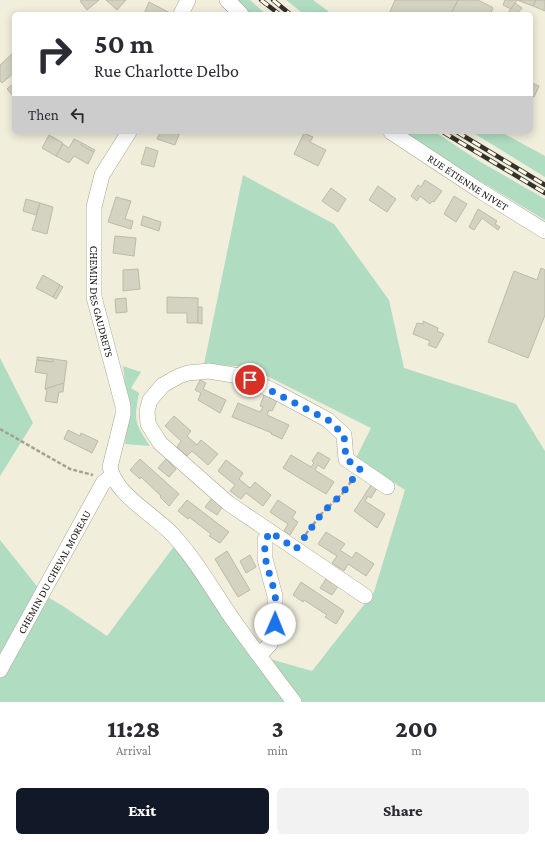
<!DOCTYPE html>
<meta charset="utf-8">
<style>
body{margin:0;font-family:"Crimson Pro",serif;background:#f2f2f3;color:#2b2b33;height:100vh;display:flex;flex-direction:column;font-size:15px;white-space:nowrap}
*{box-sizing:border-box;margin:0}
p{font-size:13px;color:#7c7c81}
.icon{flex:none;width:22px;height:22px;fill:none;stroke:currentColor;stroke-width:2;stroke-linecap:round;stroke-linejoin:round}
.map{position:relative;height:702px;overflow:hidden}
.panel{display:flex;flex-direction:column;background:#fff;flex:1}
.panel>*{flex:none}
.banner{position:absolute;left:12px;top:12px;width:521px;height:122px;border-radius:6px;box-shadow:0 2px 10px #0003;background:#fff;color:#2b2b33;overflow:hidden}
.pin{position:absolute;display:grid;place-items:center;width:34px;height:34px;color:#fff;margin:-17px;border:2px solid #fff;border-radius:50%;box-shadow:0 1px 4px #0007}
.me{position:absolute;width:44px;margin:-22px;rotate:1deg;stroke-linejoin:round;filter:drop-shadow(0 0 3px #0008)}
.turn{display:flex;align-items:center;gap:14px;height:84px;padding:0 16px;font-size:18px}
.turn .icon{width:52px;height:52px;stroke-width:2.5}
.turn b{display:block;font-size:28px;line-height:34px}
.then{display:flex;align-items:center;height:38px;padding:0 16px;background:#0003;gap:8px;font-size:15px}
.eta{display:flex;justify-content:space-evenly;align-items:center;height:68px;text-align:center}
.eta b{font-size:24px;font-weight:800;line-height:28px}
.action{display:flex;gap:8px;margin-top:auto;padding:8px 16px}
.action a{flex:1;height:46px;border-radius:6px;background:#111827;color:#fff;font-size:16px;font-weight:800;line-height:46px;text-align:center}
.action a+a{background:#f2f2f3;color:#2b2b33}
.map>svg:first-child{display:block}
.green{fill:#b0dcc1}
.building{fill:#d4d2c0;stroke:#bdbaa9}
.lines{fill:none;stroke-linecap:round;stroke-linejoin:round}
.minor-casing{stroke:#aaa796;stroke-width:16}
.path{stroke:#a4a193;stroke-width:2.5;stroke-dasharray:4 2;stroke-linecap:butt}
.minor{stroke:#fff;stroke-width:15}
.rail-casing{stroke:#333129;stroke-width:4.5}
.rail{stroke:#fefbe9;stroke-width:3;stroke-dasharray:9;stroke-linecap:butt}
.route{stroke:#1a73e8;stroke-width:7;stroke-dasharray:0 12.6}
.labels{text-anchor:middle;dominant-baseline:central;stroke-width:3.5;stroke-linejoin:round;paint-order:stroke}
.street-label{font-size:11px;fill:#1a1912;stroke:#fefbe9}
</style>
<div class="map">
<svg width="545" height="702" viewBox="0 0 545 702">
<rect width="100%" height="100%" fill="#f1eedc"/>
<g class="green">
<polygon points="236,0 250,0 266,14 251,14"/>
<polygon points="286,0 313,0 332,14 304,14"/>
<polygon points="404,132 435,132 479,161 545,199 545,220 447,161"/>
<polygon points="472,132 501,132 545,156 545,177"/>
<polygon points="243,175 334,224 389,300 404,368 516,404 545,451 545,702 0,702 0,540 44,595 63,606 107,636 175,545 256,655 312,671 374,592 405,490 356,458 371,428 249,367 204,364"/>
<polygon points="0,358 33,423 0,476"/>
<path d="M123,366l18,6 -10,16 8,5c-5,28 -5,29 11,53l-25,-2 3,-34z"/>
</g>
<g class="building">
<polygon points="82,0 99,0 87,10 80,1"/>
<polygon points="106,0 126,0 117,10"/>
<polygon points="395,0 458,0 451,14 389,14"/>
<polygon points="458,0 478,0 492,7 493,9 490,14 451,14"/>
<polygon points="505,0 517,0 511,9 503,5"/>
<polygon points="517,0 536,0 533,6"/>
<polygon points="536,0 545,0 545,11 533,6"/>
<polygon points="149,2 172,14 144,14"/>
<polygon points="515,3 522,8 517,14 510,14 508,13"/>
<polygon points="14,52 14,73 2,83 0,81 0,65"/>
<polygon points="531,81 532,83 539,86 534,97 531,96"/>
<polygon points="14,83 14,95 13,96 7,89"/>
<polygon points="160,132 180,132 175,145 157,139"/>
<polygon points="304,133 313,137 310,142 326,150 318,166 294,154"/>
<polygon points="49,135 63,143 56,156 42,148"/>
<polygon points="74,139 82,143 81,145 94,152 88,164 74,156 69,163 56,156 63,144 69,148"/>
<polygon points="82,143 95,150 94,152 81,145"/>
<polygon points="146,147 158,151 154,167 141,164"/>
<polygon points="425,180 442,191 434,202 432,201 430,204 420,196 417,201 411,196 418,185 421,187"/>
<polygon points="378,186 396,199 387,212 369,200"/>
<polygon points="331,188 346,199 338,212 322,201"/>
<polygon points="454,196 467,204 456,222 444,214"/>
<polygon points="116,197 131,201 125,219 133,221 131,229 108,222"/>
<polygon points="26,199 40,203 36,215 23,211"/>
<polygon points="40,203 53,207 47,234 32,230"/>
<polygon points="478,209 497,221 495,224 500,227 498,230 482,218 474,230 469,227"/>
<polygon points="143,216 161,222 159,231 141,225"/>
<polygon points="115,236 136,238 134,256 113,253"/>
<polygon points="541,268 545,270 545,315 528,358 488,342 514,271 537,280"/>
<polygon points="138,269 140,289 123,291 123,270"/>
<polygon points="43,275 60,285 53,297 36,288"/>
<polygon points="60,285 63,287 56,299 53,297"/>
<polygon points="167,297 198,298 198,323 187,323 187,313 167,313"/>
<polygon points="126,298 127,312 116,313 115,299"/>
<polygon points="198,307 202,307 202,324 198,323"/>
<polygon points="423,321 438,328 437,331 444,334 436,348 428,345 430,341 413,334 417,323 423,324"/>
<polygon points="37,357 53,359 53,362 37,360"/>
<polygon points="53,359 67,361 64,383 45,389 47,374 35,372 37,360 53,362"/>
<polygon points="200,380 206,383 203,389 226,400 220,413 198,400 201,393 195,390"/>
<polygon points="64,383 63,392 59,392 57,403 45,401 47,390 45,389"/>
<polygon points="264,395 277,401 272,411 269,410 267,415 289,425 282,439 271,434 272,433 232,417 238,403 260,412 263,407 260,406"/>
<polygon points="174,416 191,431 187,436 197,445 201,440 218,454 208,465 192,451 187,456 177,447 181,441 165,426"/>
<polygon points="68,430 80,436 81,433 98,441 92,453 64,439"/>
<polygon points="318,452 330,459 324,469 318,465 315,470 334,482 326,494 283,468 291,455 311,467 314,463 312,461"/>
<polygon points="140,459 179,494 169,506 160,497 161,496 141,477 140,479 130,470"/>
<polygon points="166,459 176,469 169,477 158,468"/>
<polygon points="226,460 243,473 239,479 250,488 255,482 271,495 263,506 246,493 241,499 230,491 235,485 218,471"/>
<polygon points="371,485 377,488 371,498 368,496 365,501 385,514 377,528 354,511"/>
<polygon points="212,498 223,506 217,515 205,507"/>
<polygon points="187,500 229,532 220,543 209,536 211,534 189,517 188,519 178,511"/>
<polygon points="278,500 296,512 292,518 298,522 290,535 284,531 288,524 270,512"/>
<polygon points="326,532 345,544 340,550 352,558 356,552 374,564 366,576 348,564 344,571 332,563 337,556 318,544"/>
<polygon points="227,551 250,590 238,597 215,559"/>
<polygon points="250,555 256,567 246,573 240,561"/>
<polygon points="326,579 338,586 332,595 320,588"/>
<polygon points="301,582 344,611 336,624 325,617 327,615 304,600 303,602 293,595"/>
</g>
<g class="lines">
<defs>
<g id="minor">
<polyline points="227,0 241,14"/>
<polyline points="181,14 188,0"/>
<path id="s1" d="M129,132l-27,43 -8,32v90l29,109v9l-13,52c5,28 45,48 63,68 22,24 38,52 56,79 21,30 43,59 65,88"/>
<path id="s2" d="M391,132l91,60 63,39"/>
<polyline points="365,596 228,503 160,443 148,424 147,411 150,400 163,385 179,376 188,373 209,371 239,376 272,390 328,420 344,435 346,459 387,487"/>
<polyline points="260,655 270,644 275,624 275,596 265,559 265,540 270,532"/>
<path id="s3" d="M0,670l103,-187 9,-7"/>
</g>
</defs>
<use href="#minor" class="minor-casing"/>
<g class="path">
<polyline points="0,429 70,469 93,475"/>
<polyline points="302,539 323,512 342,494 353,479"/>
</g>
<use href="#minor" class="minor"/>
<defs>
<g id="rail">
<polyline points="261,0 279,14"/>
<polyline points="273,0 290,14"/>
<polyline points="443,132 545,193"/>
<polyline points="457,132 545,185"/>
</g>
</defs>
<use href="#rail" class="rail-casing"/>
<use href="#rail" class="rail"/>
</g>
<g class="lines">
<path class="route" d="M250,380l78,40 16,15 2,24 14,10 -18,25 -19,18 -27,37 -26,-17c-13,20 2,42 5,64 2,8 0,19 0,28"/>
</g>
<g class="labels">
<g class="street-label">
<text stroke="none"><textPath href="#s2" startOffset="92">RUE ÉTIENNE NIVET</textPath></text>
<text stroke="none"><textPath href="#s1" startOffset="179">CHEMIN DES GAUDRETS</textPath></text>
<text stroke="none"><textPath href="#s3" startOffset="112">CHEMIN DU CHEVAL MOREAU</textPath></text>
</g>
</g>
</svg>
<div class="pin" style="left:250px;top:380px;background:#d93025"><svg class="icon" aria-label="arrive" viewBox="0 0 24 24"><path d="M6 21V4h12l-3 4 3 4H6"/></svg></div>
<svg class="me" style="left:275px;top:624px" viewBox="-20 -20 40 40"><circle r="19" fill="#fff"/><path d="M0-13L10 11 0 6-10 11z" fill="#1a73e8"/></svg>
<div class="banner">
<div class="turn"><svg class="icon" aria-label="right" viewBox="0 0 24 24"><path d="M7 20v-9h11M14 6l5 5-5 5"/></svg><div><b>50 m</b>Rue Charlotte Delbo</div></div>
<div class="then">Then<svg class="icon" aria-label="left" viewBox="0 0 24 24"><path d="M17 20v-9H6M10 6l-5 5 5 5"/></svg></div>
</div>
</div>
<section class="panel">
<div class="eta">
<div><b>11:28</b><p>Arrival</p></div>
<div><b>3</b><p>min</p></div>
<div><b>200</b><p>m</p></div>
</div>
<div class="action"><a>Exit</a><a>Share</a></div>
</section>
